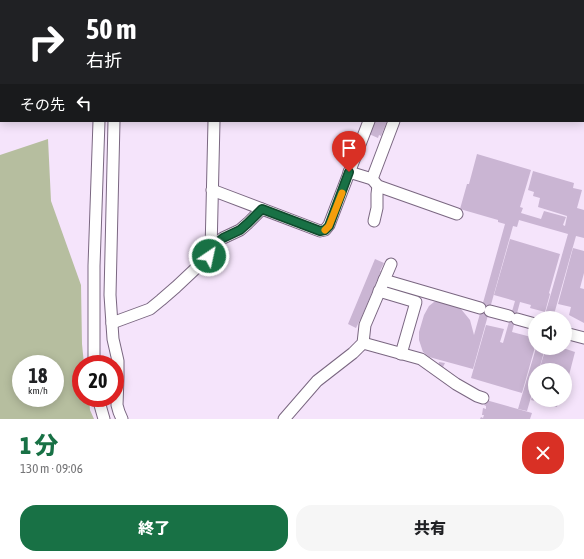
<!DOCTYPE html>
<html lang="ja">
<meta charset="utf-8">
<style>
body{margin:0;font-family:"Asap Condensed","Noto Sans JP",sans-serif;background:#f6f6f6;color:#202124;height:100vh;display:flex;flex-direction:column;font-size:15px;white-space:nowrap}
*{box-sizing:border-box;margin:0}
p{font-size:13px;color:#757577}
.icon{flex:none;width:22px;height:22px;fill:none;stroke:currentColor;stroke-width:2;stroke-linecap:round;stroke-linejoin:round}
.map{position:relative;height:419px;overflow:hidden}
.panel{display:flex;flex-direction:column;background:#fff;flex:1}
.panel>*{flex:none}
.top-card{position:absolute;left:0px;top:0px;width:584px;height:122px;box-shadow:0 2px 10px #0003;background:#202124;color:#fff;overflow:hidden}
.controls{position:absolute;left:528px;top:311px;display:grid;gap:8px}
.controls a{display:grid;place-items:center;width:44px;height:44px;border-radius:50%;background:#fff;box-shadow:0 2px 10px #0003;font-size:20px}
.speed{position:absolute;left:12px;top:355px;display:flex;gap:8px;font-size:20px;font-weight:700;text-align:center}
.speed>*{display:grid;place-content:center;width:52px;height:52px;border-radius:50%;background:#fff;box-shadow:0 2px 10px #0003;line-height:1}
.speed small{font-size:10px;font-weight:400}
.speed .limit{border:6px solid #d22;background:#fff;color:#111}
.pin{position:absolute;display:grid;place-items:center;width:34px;height:34px;color:#fff;margin:-41px -17px;border-radius:50% 50% 50% 0;rotate:-45deg;box-shadow:0 0 4px #0007}
.pin .icon{rotate:45deg}
.me{position:absolute;width:44px;margin:-22px;rotate:34deg;stroke-linejoin:round;filter:drop-shadow(0 0 3px #0008)}
.turn{display:flex;align-items:center;gap:14px;height:84px;padding:0 20px;font-size:18px}
.turn .icon{width:52px;height:52px;stroke-width:2.5}
.turn b{display:block;font-size:28px;line-height:34px}
.then{display:flex;align-items:center;height:38px;padding:0 20px;background:#0003;gap:8px;font-size:15px}
.round{display:grid;place-items:center;flex:none;width:42px;height:42px;border-radius:16px;background:#f6f6f6}
.headline{display:flex;align-items:center;justify-content:space-between;height:68px;padding:0 20px}
h1{font-size:24px;font-weight:800;line-height:30px;color:#187145}
.action{display:flex;gap:8px;margin-top:auto;padding:8px 20px}
.action a{flex:1;height:46px;border-radius:16px;background:#187145;color:#fff;font-size:16px;font-weight:800;line-height:46px;text-align:center}
.action a+a{background:#f6f6f6;color:#202124}
.map>svg:first-child{display:block}
.green{fill:#b6be9f;fill-rule:evenodd}
.building{fill:#cab5d3}
.lines{fill:none;stroke-linecap:round;stroke-linejoin:round}
.minor-casing{stroke:#7a6781;stroke-width:13}
.path{stroke:#b8aabd;stroke-width:2;stroke-dasharray:4 2;stroke-linecap:butt}
.minor{stroke:#fff;stroke-width:11}
.route-casing{stroke:#10492d;stroke-width:10}
.route{stroke:#187145;stroke-width:7}
.slow{stroke:#f59e0b;stroke-width:7}
</style>
<div class="map">
<svg width="584" height="419" viewBox="0 0 584 419">
<rect width="100%" height="100%" fill="#f5e4fb"/>
<path class="green" d="M48,139l3,62 30,84 1,59 2,20h-3v34h8l1,12 4,9h-94v-264zM21,364h34v34h-34z"/>
<g class="building">
<polygon points="374,121 387,121 381,136 379,135 378,138 369,134"/>
<polygon points="477,154 531,170 520,207 523,208 521,213 541,219 544,211 566,217 563,225 565,226 567,216 538,207 540,198 533,196 534,192 528,190 533,171 574,183 573,188 582,190 577,208 584,210 584,238 576,236 553,318 544,318 568,234 519,220 517,227 513,226 473,369 429,357 423,352 419,340 419,332 424,315 429,306 434,302 440,301 449,302 461,309 470,320 474,335 505,224 498,222 498,220 460,209 467,184 469,184"/>
<polygon points="510,239 560,254 549,293 550,294 545,312 530,308 531,305 520,302 512,332 535,338 535,347 522,393 471,378 486,325 504,329 500,342 503,343 515,301 494,295"/>
<polygon points="573,248 584,251 584,273 580,288 584,289 584,323 569,315 571,307 558,304"/>
<polygon points="375,259 384,263 380,271 381,271 360,321 360,320 356,328 348,324"/>
<polygon points="536,348 545,348 539,370 535,370 535,383 527,411 518,409"/>
<polygon points="546,348 563,348 575,352 567,383 565,382 565,370 539,370"/>
<polygon points="439,362 445,363 443,367 438,366"/>
<polygon points="535,388 535,400 559,400 557,407 531,400"/>
<polygon points="486,400 532,413 530,419 480,419 481,417 483,418 484,415 482,415 483,408 486,409 486,406 484,405"/>
</g>
<g class="lines">
<defs>
<g id="minor">
<polyline points="68,0 68,1"/>
<polyline points="112,1 112,0"/>
<polyline points="114,121 110,295 113,339 118,361 118,378 117,405 119,412 122,419"/>
<polyline points="349,172 372,179 378,186 457,214"/>
<polyline points="372,179 394,121"/>
<polyline points="212,190 320,231 325,230 329,225 369,121"/>
<polyline points="374,221 377,208 377,194 378,186"/>
<polyline points="211,248 223,238 240,230 248,223 262,209"/>
<polyline points="384,280 480,308"/>
<polyline points="379,291 416,302 401,354"/>
<polyline points="490,311 509,316"/>
<polyline points="517,319 535,324"/>
<polyline points="112,323 150,309 161,300 176,287 209,256 211,251 214,121"/>
<polyline points="565,333 584,338"/>
<polyline points="363,343 421,359 456,384 477,396 483,398"/>
<polyline points="94,364 94,266 99,121"/>
<polyline points="98,398 104,419"/>
<polyline points="284,419 317,381 353,353 363,343 365,325 391,264"/>
</g>
</defs>
<use href="#minor" class="minor-casing"/>
<polyline class="path" points="583,0 584,1"/>
<use href="#minor" class="minor"/>
</g>
<g class="lines">
<defs>
<polyline id="route" points="209,256 211,248 223,238 240,230 248,223 262,209 320,231 325,230 329,226 349,172"/>
</defs>
<use href="#route" class="route-casing"/>
<use href="#route" class="route"/>
<polyline class="slow" points="325,230 329,226 342,193"/>
</g>
</svg>
<div class="controls">
<a><svg class="icon" aria-label="sound" viewBox="0 0 24 24"><path d="M4 9h4l5-4v14l-5-4H4zM17 9q2 3 0 6"/></svg></a>
<a><svg class="icon" aria-label="search" viewBox="0 0 24 24"><circle cx="10" cy="10" r="6"/><path d="M15 15l6 6"/></svg></a>
</div>
<div class="speed"><div>18<small>km/h</small></div><div class="limit">20</div></div>
<div class="pin" style="left:349px;top:172px;background:#d93025"><svg class="icon" aria-label="arrive" viewBox="0 0 24 24"><path d="M6 21V4h12l-3 4 3 4H6"/></svg></div>
<svg class="me" style="left:209px;top:256px" viewBox="-20 -20 40 40"><circle r="17" fill="#187145" stroke="#fff" stroke-width="3"/><path d="M0-11L8 9 0 5-8 9z" fill="#fff"/></svg>
<div class="top-card">
<div class="turn"><svg class="icon" aria-label="right" viewBox="0 0 24 24"><path d="M7 20v-9h11M14 6l5 5-5 5"/></svg><div><b>50 m</b>右折</div></div>
<div class="then">その先<svg class="icon" aria-label="left" viewBox="0 0 24 24"><path d="M17 20v-9H6M10 6l-5 5 5 5"/></svg></div>
</div>
</div>
<section class="panel">
<div class="headline"><div><h1>1 分</h1><p>130 m · 09:06</p></div><a class="round" style="background:#d93025;color:#fff"><svg class="icon" aria-label="close" viewBox="0 0 24 24"><path d="M6 6l12 12M18 6L6 18"/></svg></a></div>
<div class="action"><a>終了</a><a>共有</a></div>
</section>
